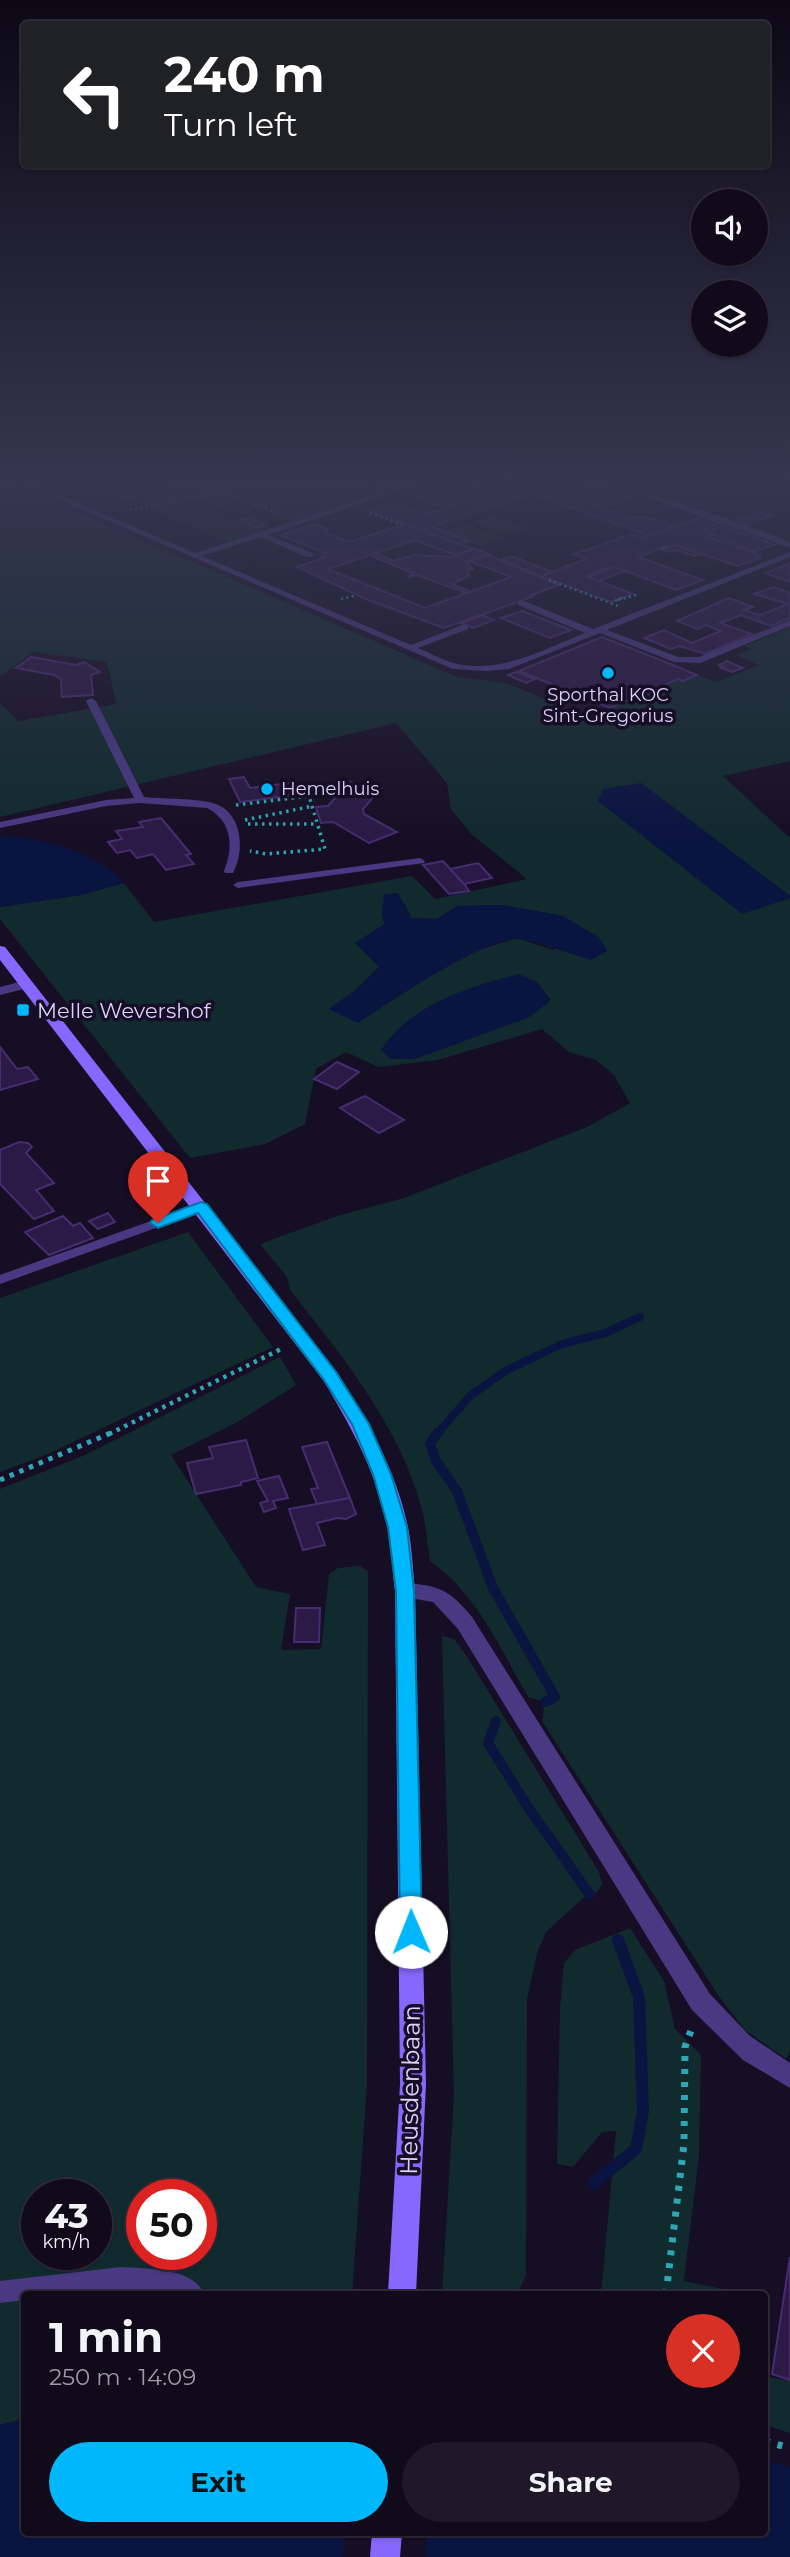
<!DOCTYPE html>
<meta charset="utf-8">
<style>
body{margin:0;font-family:Montserrat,sans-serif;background:#1e1828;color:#f1f3f6;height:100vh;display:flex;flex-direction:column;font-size:26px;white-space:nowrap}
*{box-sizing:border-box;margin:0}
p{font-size:23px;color:#9c9aa3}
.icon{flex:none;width:38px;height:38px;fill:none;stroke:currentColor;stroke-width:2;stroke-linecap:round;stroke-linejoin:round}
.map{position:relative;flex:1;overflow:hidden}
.panel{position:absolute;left:21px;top:2291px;width:747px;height:245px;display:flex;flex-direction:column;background:#100a1b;border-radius:7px;box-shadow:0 2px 5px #0004,0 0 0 2px #302b3a}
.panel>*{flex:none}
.banner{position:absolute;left:21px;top:21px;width:749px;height:147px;border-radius:7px;box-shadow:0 2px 5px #0004,0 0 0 2px #302b3a;background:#202124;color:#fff;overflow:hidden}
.fabs{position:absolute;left:691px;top:189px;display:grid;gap:14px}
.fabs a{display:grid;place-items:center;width:77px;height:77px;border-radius:50%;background:#100a1b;box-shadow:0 2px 5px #0004,0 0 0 2px #302b3a;font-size:35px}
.speed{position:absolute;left:21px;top:2179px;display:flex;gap:14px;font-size:35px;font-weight:700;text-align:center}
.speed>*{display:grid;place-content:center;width:91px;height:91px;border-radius:50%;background:#100a1b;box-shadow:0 2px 5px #0004,0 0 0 2px #302b3a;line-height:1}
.speed small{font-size:18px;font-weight:400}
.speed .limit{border:10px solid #d22;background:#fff;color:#111}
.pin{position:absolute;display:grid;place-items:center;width:60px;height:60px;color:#fff;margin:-72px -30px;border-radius:50% 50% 50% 0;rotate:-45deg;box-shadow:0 0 7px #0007}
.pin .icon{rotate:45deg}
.me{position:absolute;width:77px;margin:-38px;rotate:359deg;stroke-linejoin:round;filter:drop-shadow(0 0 5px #0008)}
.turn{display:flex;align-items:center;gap:24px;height:147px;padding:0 28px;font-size:32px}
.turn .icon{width:91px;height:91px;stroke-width:2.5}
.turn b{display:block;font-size:49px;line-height:60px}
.round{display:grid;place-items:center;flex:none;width:74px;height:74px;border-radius:37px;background:#1e1828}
.summary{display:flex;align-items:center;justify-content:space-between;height:119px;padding:0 28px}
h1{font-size:42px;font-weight:700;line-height:52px}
.primary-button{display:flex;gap:14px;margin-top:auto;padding:14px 28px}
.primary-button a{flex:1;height:80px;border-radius:42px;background:#00b7fc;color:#111;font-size:28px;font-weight:700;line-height:80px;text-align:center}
.primary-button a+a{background:#1e1828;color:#f1f3f6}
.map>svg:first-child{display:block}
.green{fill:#112a2e;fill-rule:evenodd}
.water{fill:#0a1441}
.pier{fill:#160e24}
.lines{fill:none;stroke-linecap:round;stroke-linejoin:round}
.stream-far2{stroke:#0a1441;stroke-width:8}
.stream-far1{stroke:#0a1441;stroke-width:10}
.stream{stroke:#0a1441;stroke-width:12}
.building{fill:#2a1a45;stroke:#462c71;stroke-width:2}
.path-far4{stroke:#2fa6b5;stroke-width:2.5;stroke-dasharray:2 3.5;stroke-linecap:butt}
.path-far3{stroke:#2fa6b5;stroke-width:3.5;stroke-dasharray:2.5 4.5;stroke-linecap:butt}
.path-far2{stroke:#2fa6b5;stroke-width:4.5;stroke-dasharray:3.5 5;stroke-linecap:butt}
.path-far1{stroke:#2fa6b5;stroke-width:5;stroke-dasharray:4.5 6;stroke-linecap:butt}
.path{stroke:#2fa6b5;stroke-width:7;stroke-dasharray:5 8;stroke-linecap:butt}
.lane{fill:#493983;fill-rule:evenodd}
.street{fill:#493983;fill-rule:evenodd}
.secondary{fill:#8668ff;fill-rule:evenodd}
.route{fill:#00b7fc;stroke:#0077a4;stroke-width:2}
.poi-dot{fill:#00b7fc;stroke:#160e24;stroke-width:2.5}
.labels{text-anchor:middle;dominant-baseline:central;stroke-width:7;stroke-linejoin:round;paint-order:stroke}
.far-poi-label{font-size:18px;fill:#ded1ff;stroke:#160e24}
.poi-label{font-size:21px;fill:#ded1ff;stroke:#160e24;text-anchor:start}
.near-street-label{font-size:24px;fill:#ded1ff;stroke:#160e24}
</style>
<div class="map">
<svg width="790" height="2557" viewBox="0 0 790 2557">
<rect width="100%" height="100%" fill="#160e24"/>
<g class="green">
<path d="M0,483h9l448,194 50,6 82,35 89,-39 5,2 14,-6 19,7 43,-17 -23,-10 15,-6 -6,-3 45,-19v134l-67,15 67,62v58l-149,-113 101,130 48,-15v1153l-4,8 -41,-29 -25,-32 -178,-277 3,-19 -17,-5c-28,-49 -51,-103 -98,-136 -3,-19 -4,-40 -10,-58 -23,-81 -79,-148 -130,-213l-3,-13 -27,-33 77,-28 67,-18 183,-71 43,-24 -16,-28 -18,-15 -27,-8 -27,-23 -104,31 -60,7 -32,-15 -30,17 -11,55 -40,20 -75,14 -190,-239v-12l81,-12 43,-12 30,39 258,-46 23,23 92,-20 -56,-45 -20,-25 -4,-26 -51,-60 -396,94v-114l19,18 97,-17 -9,-42 -73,-10 -34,24zM405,904l6,14 26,1 20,-13 45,-1 61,11 15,10 -25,24 -36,-12 -38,12 -54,28 -67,44 -28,-13 27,-20 22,-22 6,-43z"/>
<path d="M174,483h182c14,6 41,0 58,0l-121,39 -77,-29 -43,13h27l62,25 -36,11 -87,-38 16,-6z"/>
<polygon points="494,515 530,528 509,535 473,522"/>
<polygon points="466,524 502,537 481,545 445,531"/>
<polygon points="188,1232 273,1347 48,1454 0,1472 0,1298"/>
<path d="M280,1357l16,28 -62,39 -63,31 85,132 34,7 -9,56 40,-1 8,-75 9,-6 22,-2 8,5 -1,514 -15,209h-328v125l-24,6v-936l85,-34zM37,2194h59v60h-59zM142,2194h59v60h-59z"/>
<polygon points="442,1636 454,1639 466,1655 599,1872 602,1884 598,1891 582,1899 546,1932 537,1953 527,1999 526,2275 517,2294 442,2294 454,2095"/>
<polygon points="630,1928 664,1981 675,2029 701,2055 699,2155 684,2281 746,2294 601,2294 616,2131 602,2132 573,2167 557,2164 560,2008 564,1963 575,1950"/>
<polygon points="765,2376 790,2381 790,2433 765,2425"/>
</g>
<g class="water">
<polygon points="641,783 790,896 790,898 742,914 598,801 603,789"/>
<path d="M0,836c42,2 94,14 124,47l-43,12 -81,12z"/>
<path d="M398,893l13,25 26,1 20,-13 45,-1 61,11 36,21 8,14 -16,9c-22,-6 -50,-18 -72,-21 -31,-4 -132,65 -161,84l-29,-14 28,-20 22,-22 -24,-24 29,-19 -2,-10 2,-20z"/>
<path d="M519,974l18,8 14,18 -21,17 -115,42h-24l-10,-9c30,-46 88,-63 138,-76z"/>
<polygon points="24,2419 24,2532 765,2532 765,2460 790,2467 790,2557 0,2557 0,2425"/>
</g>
<polygon class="pier" points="345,2532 426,2532 425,2557 343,2557"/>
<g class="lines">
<polyline class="stream-far2" points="437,1434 470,1396 505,1371 562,1344 605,1333 640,1317"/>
<g class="stream-far1">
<polyline points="438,1432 430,1444 436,1461 457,1491 493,1588 555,1697 545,1702"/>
<polyline points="496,1721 488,1743 530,1810 590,1895"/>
</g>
<polyline class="stream" points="594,2183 636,2149 643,2111 639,1997 618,1940"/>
</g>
<g class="building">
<polygon points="465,483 505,483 531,494 422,530 369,511 391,503 422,515 491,492"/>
<polygon points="550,483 576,493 572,494 579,497 575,498 577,499 628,517 645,517 674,526 649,536 525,491"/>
<polygon points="743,484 764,484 767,494 746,494"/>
<polygon points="428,485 437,492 447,492 463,502 444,508 406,493"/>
<polygon points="571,488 588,493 593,496 577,499 575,498 579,497 572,494 576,493 566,489"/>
<polygon points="129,490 141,492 138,495 141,495 136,500 120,498"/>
<polygon points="613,491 633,498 603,508 581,500"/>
<polygon points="216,493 236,501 220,506 199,499"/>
<polygon points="761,512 772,515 747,525 736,521"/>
<polygon points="705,516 722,522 703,530 707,532 722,526 775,545 754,551 712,534 706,536 760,555 756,557 760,558 737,566 673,544 638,557 703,580 676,590 612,566 586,576 633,594 611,602 541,576 586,559 574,554 631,534 643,538"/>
<polygon points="249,518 266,525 256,528 240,521"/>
<polygon points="315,524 329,530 324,532 349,542 405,524 473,549 455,555 415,540 328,569 425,608 511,577 470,561 488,555 559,585 529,596 532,597 444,628 368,600 297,567 326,557 322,556 327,554 281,535"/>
<polygon points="432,527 469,541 459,544 422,530"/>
<polygon points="676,545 700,554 694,556 677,550 671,552 663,550"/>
<polygon points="475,549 490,554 466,562 473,569 467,570 469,576 451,584 471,592 466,593 417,575 408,577 413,573 369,555 375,553 393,561 415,555 451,557"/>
<polygon points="511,556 552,572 541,576 501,560"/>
<polygon points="790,563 790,582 765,573"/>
<polygon points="615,567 625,571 599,581 588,577"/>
<polygon points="773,587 790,593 790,618 771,626 741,615 728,620 720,623 752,634 705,654 680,646 671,649 644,638 664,630 692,643 721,631 706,625 698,629 677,621 729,598 753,607 744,610 760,615 788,604 754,594"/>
<polygon points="522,611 548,621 571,630 550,638 501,618"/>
<polygon points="482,615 494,620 473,628 462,623"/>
<polygon points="602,637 668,663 697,675 683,681 678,679 610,708 519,671"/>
<polygon points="31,657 76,665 84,662 100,672 91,675 93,695 62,697 61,679 54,675 16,668"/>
<polygon points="727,661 743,668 732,672 721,668 724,667 719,665"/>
<polygon points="516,672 535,679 526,683 508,675"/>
<polygon points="244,777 250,788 296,782 302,794 240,802 229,779"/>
<polygon points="349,782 381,788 363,809 364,814 397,832 369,843 333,822 321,823 316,807 328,806"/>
<polygon points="161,818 191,854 186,855 194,864 166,870 153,854 137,858 130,850 117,853 108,842 122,839 116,831 143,827 139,822"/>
<polygon points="443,861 464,884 469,891 449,894 423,865"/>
<polygon points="478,863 492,878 464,884 450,869"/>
<polygon points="0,1047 17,1069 28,1067 38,1079 0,1090"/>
<polygon points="337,1062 359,1072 337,1089 314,1079"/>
<polygon points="365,1096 404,1120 379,1133 340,1108"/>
<polygon points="19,1142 28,1143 32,1147 26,1153 54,1183 36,1190 54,1211 34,1219 0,1184 0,1150"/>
<polygon points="108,1213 115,1222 98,1229 89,1221"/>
<polygon points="63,1216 73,1226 80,1223 93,1238 49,1255 25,1232"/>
<polygon points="246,1440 258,1478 241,1482 241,1485 196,1494 187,1463 213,1458 209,1447"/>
<polygon points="327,1442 350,1498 317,1504 311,1489 318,1488 302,1447"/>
<polygon points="279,1476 288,1498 273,1501 276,1508 264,1512 260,1503 268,1501 257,1481"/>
<polygon points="350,1498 356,1514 346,1519 337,1518 317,1523 325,1545 303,1550 289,1509"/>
<polygon points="296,1608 320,1608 319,1642 294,1642"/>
<polygon points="790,2257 790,2380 772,2374"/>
</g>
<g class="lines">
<g class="path-far4">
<polyline points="219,483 224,493 279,513"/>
<polyline points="327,483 354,487"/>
<polyline points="522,483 534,488"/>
<polyline points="130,510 223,491"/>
<polyline points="370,513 402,525"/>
<polyline points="663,547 667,549"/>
<polyline points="549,580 618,606"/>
<polyline points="622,598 615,601 636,595"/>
<polyline points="341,599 357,595"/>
</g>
<g class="path-far3">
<polyline points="236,805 309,796 325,849 266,854 250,851"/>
<polyline points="245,820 313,806"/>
<polyline points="248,824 318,824"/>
</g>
<polyline class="path-far2" points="109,1434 283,1348"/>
<polyline class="path-far1" points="0,1480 113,1432"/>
<g class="path">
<polyline points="666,2294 684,2144 685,2047 693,2025"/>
<polyline points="765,2441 790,2448"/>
</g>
<g class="lane">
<path d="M411,483h12l-155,52 45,18v4h-6l-47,-20 -58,19 209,89 51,-20h6v4l-50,19c12,5 24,12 36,15 45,12 90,-14 131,-30l-67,-28v-4h6l69,28 197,-77v5l-183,73 71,27h21l91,-37v6l-90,37 -26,-1 -74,-29 -91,36 -23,2 -33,-2 -419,-180 7,-2 154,66z"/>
<path d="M570,483c73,0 141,31 209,54l11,6v5l-144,-51z"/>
<path d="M91,698l5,3 48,96c21,2 44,1 65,5 33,6 37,47 24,71h-8l-1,-2c10,-25 8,-50 -17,-63l-67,-5 -34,3 -106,22v-6l106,-22 28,-2 -48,-97z"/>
<polygon points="420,858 425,861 424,863 238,888 233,885 238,882"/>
<polygon points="201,1203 206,1204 208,1207 206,1210 0,1284 0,1275"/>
<path d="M121,2267c25,2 72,0 83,27h-32l-51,-5 -45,5h-52v6l-24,3v-22z"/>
</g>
<g class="street">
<polygon points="19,483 33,483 43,489 38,492"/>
<polygon points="27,980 34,984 32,987 0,995 0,987"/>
<path d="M405,1583c34,2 46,8 67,34l238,377 40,42 40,27v25l-47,-28 -51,-50 -234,-381 -25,-27 -35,-6 -3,-5 3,-5z"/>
</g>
<g class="secondary">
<path d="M0,946l5,1 332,425c30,48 59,98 71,155 4,21 5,43 7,64l11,493 -10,210h-28l12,-210 -5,-493c-3,-21 -3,-43 -7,-64 -11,-53 -37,-101 -65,-147l-323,-420z"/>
<polygon points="372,2532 402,2532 400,2557 370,2557"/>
</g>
</g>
<linearGradient id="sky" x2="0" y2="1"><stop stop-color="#0c0814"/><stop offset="0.57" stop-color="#363650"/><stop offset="1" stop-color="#363650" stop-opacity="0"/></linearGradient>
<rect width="790" height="841" fill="url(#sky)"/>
<polygon class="route" points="201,1202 207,1204 336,1372 369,1424 391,1474 407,1527 414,1591 422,1932 419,1939 411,1941 403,1939 400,1932 396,1591 388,1527 373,1474 352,1424 324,1380 198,1213 158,1228 150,1223 152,1220"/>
<g class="poi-dot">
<circle cx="608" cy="673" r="7"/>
<circle cx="267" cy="789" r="7"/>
<rect x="16" y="1003" width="14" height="14" rx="3.5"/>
</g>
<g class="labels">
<g class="far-poi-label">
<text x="608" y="695">Sporthal KOC<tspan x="608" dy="21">Sint-Gregorius</tspan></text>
<text x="281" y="789" text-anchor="start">Hemelhuis</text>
</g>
<g class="poi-label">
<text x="37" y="1010">Melle Wevershof</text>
</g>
<g class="near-street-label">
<text transform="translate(410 2090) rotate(-89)">Heusdenbaan</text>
</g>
</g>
</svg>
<div class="fabs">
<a><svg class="icon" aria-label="sound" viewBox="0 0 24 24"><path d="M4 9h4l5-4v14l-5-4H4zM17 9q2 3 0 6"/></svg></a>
<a><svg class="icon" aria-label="layers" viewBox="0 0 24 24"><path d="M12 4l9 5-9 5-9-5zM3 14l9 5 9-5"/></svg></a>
</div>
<div class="speed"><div>43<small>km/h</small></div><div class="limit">50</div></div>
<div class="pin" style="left:158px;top:1223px;background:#d93025"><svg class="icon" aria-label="arrive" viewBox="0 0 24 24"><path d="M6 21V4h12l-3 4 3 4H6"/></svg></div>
<svg class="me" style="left:411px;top:1932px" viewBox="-20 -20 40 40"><circle r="19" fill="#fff"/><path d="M0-13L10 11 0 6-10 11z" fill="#00b7fc"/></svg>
<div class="banner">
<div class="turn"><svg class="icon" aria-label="left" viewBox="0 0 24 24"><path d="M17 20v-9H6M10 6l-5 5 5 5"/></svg><div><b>240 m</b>Turn left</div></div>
</div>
<section class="panel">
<div class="summary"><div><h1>1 min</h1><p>250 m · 14:09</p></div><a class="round" style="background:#d93025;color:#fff"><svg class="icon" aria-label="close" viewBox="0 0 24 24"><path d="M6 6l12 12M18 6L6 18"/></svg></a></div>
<div class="primary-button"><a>Exit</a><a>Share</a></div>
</section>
</div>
